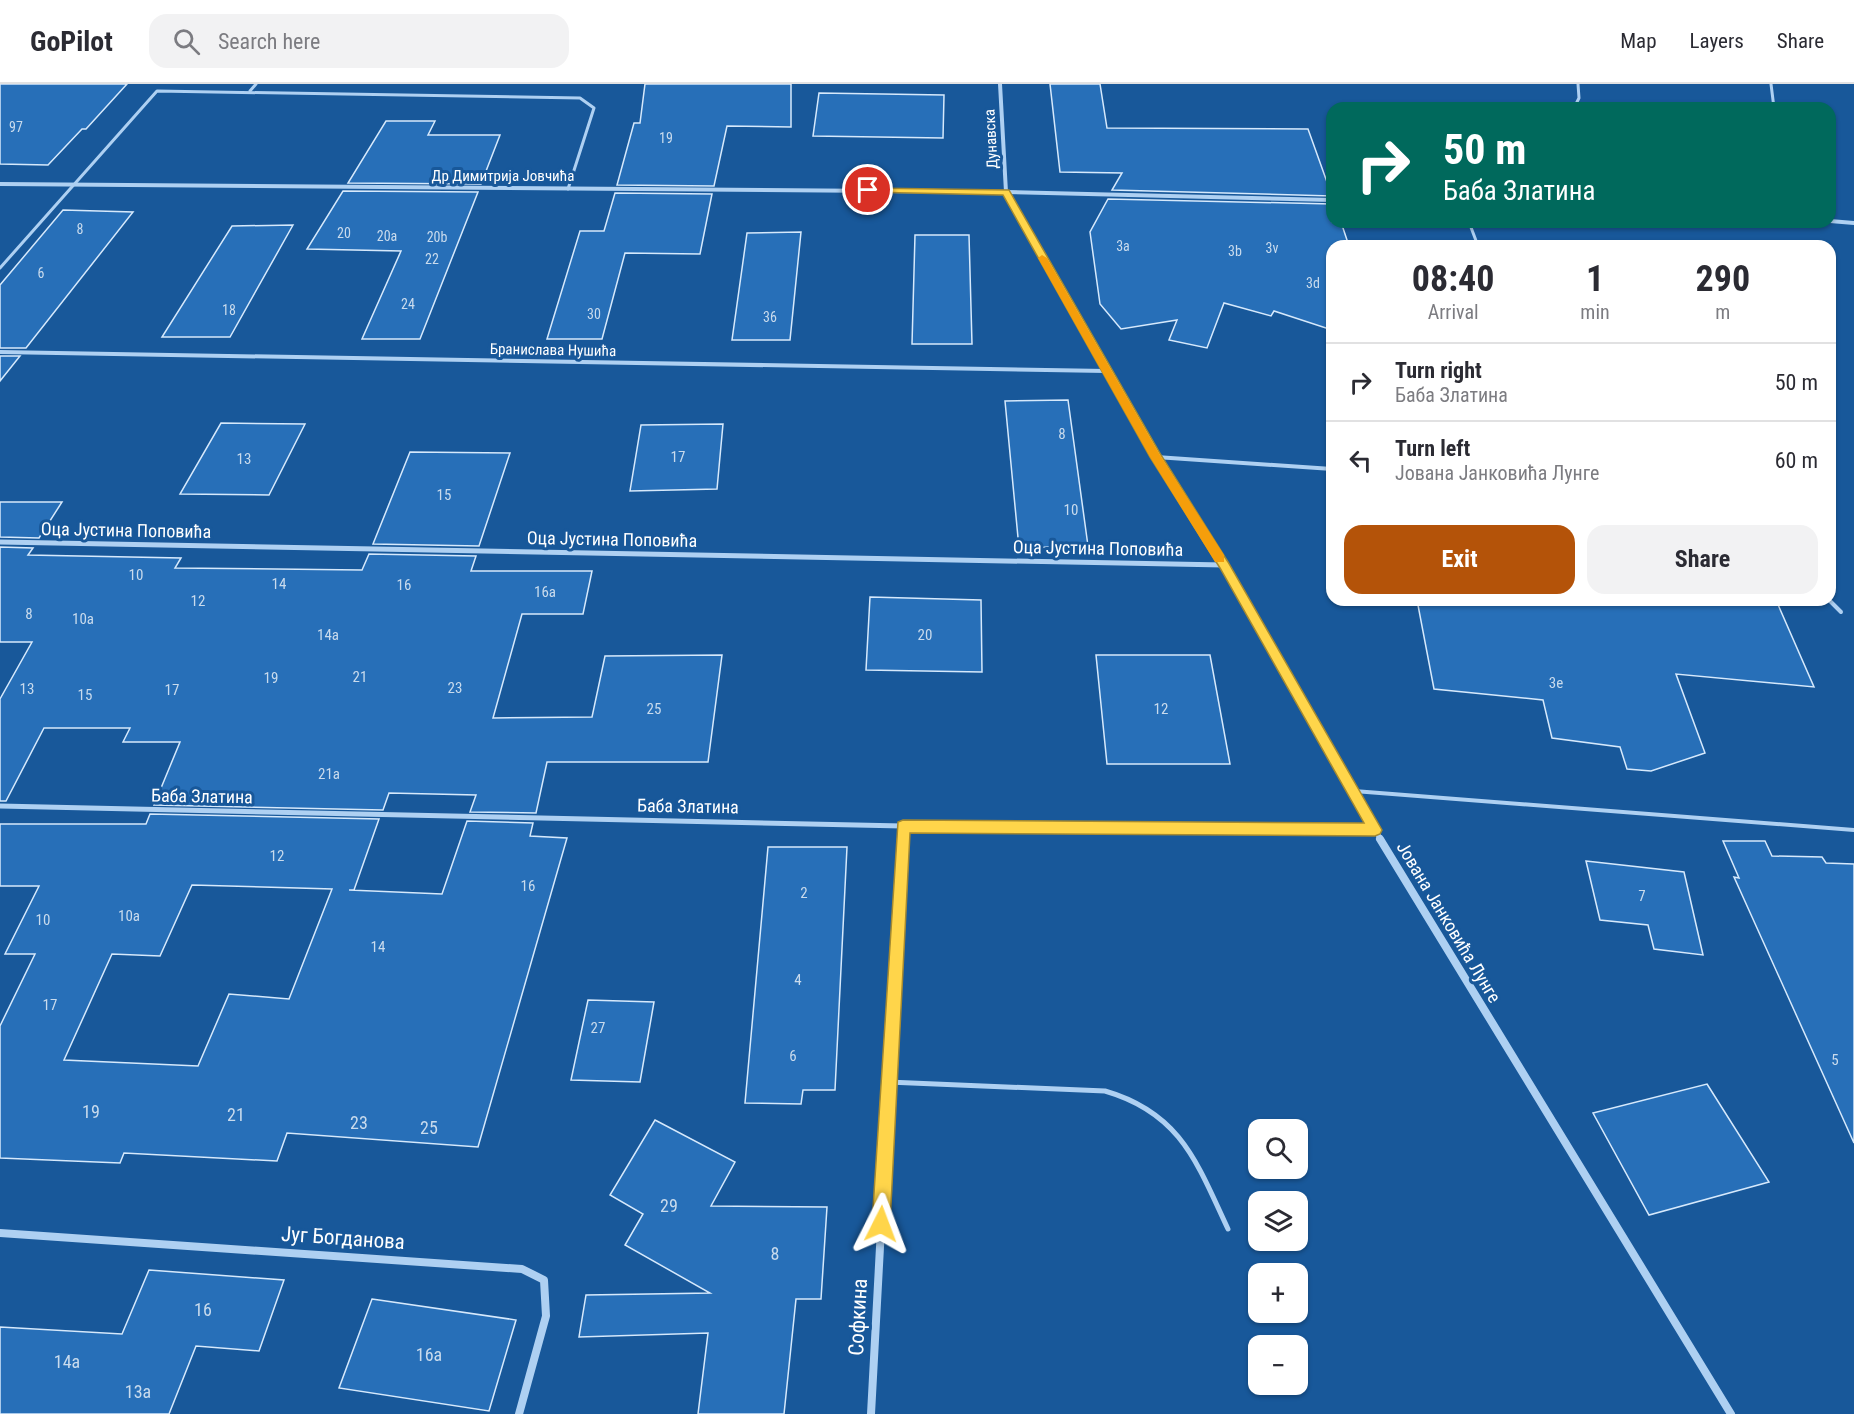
<!DOCTYPE html>
<meta charset="utf-8">
<style>
body{margin:0;font-family:"Roboto Condensed",sans-serif;background:#f2f2f3;color:#2b2b33;height:100vh;display:flex;flex-direction:column;font-size:22px;white-space:nowrap}
*{box-sizing:border-box;margin:0}
p{font-size:20px;color:#7c7c81}
.icon{flex:none;width:33px;height:33px;fill:none;stroke:currentColor;stroke-width:2;stroke-linecap:round;stroke-linejoin:round}
.map{position:relative;flex:1;overflow:hidden}
.drawer{position:absolute;left:1326px;top:156px;width:510px;height:366px;display:flex;flex-direction:column;background:#fff;border-radius:18px;box-shadow:0 2px 4px #0004}
.drawer>*{flex:none}
.guide{position:absolute;left:1326px;top:18px;width:510px;height:126px;border-radius:18px;box-shadow:0 2px 4px #0004;background:#00695c;color:#fff;overflow:hidden}
.fabs{position:absolute;left:1248px;top:1035px;display:grid;gap:12px}
.fabs a{display:grid;place-items:center;width:60px;height:60px;border-radius:12px;background:#fff;box-shadow:0 2px 4px #0004;font-size:30px}
.pin{position:absolute;display:grid;place-items:center;width:51px;height:51px;color:#fff;margin:-26px;border:3px solid #fff;border-radius:50%;box-shadow:0 2px 6px #0007}
.me{position:absolute;width:66px;margin:-33px;rotate:3deg;stroke-linejoin:round;filter:drop-shadow(0 0 4px #0008)}
.turn{display:flex;align-items:center;gap:21px;height:126px;padding:0 18px;font-size:27px}
.turn .icon{width:78px;height:78px;stroke-width:2.5}
.turn b{display:block;font-size:42px;line-height:51px}
.eta{display:flex;justify-content:space-evenly;align-items:center;height:102px;text-align:center}
.eta b{font-size:36px;font-weight:700;line-height:42px}
.button{display:flex;gap:12px;margin-top:auto;padding:12px 18px}
.button a{flex:1;height:69px;border-radius:18px;background:#b45309;color:#fff;font-size:24px;font-weight:700;line-height:69px;text-align:center}
.button a+a{background:#f2f2f3;color:#2b2b33}
ul{padding:0;list-style:none}
li{display:flex;align-items:center;gap:18px;height:78px;padding:0 18px;border-top:2px solid #e1e1e2}
li div{flex:1}
li b{display:block;font-size:22px}
li em{font-style:normal}
header{display:flex;align-items:center;gap:36px;box-sizing:border-box;height:84px;padding:0 30px;background:#fff;border-bottom:2px solid #e1e1e2}
header strong{font-size:28px}
nav{display:flex;gap:33px;margin-inline-start:auto;font-size:21px}
.search{width:420px;height:54px;background:#f2f2f3;display:flex;align-items:center;gap:15px;box-sizing:border-box;padding:0 21px;border-radius:18px;color:#7c7c81;font-size:22px}
.map>svg:first-child{display:block}
.building{fill:#276fb8;stroke:#d6e9fc;stroke-width:1.5;fill-rule:evenodd}
.lines{fill:none;stroke-linecap:round;stroke-linejoin:round}
.service-far2{stroke:#aed0f2;stroke-width:3}
.service-far1{stroke:#aed0f2;stroke-width:4}
.service{stroke:#aed0f2;stroke-width:5}
.minor-far2{stroke:#aed0f2;stroke-width:4}
.minor-far1{stroke:#aed0f2;stroke-width:5}
.minor{stroke:#aed0f2;stroke-width:8}
.route{fill:#ffd54a;stroke:#a68a30;stroke-width:1.5}
.slow{fill:#f59e0b}
.labels{text-anchor:middle;dominant-baseline:central;stroke-width:6;stroke-linejoin:round;paint-order:stroke}
.far-number-label{font-size:14px;fill:#c9dbed}
.far-street-label{font-size:15px;fill:#fff;stroke:#18589a}
.number-label{font-size:15px;fill:#c9dbed}
.street-label{font-size:18px;fill:#fff;stroke:#18589a}
.near-number-label{font-size:18px;fill:#c9dbed}
.near-street-label{font-size:21px;fill:#fff;stroke:#18589a}
</style>
<header>
<strong>GoPilot</strong>
<div class="search"><svg class="icon" aria-label="search" viewBox="0 0 24 24"><circle cx="10" cy="10" r="6"/><path d="M15 15l6 6"/></svg>Search here</div>
<nav><a>Map</a><a>Layers</a><a>Share</a></nav>
</header>
<div class="map">
<svg width="1854" height="1330" viewBox="0 0 1854 1330">
<rect width="100%" height="100%" fill="#18589a"/>
<g class="building">
<polygon points="0,0 127,0 86,45 82,45 48,81 0,80"/>
<polygon points="645,0 791,0 791,43 727,42 714,102 617,101 634,39 640,39"/>
<polygon points="1050,0 1100,0 1107,44 1308,45 1332,112 1112,106 1122,89 1060,88"/>
<polygon points="819,9 944,11 943,54 813,52"/>
<polygon points="386,37 435,37 428,51 500,51 481,100 348,99"/>
<polygon points="343,107 478,108 420,255 362,255 401,167 307,165"/>
<polygon points="615,109 712,110 700,170 625,169 602,255 547,255 580,147 604,147"/>
<polygon points="1108,115 1332,120 1332,138 1341,138 1349,162 1332,162 1332,246 1274,227 1271,232 1224,219 1207,264 1169,256 1177,236 1121,245 1100,220 1090,148"/>
<polygon points="63,126 133,128 26,264 0,264 0,201"/>
<polygon points="293,141 230,253 162,253 232,142"/>
<polygon points="801,148 790,256 732,256 747,149"/>
<polygon points="915,151 969,151 972,260 912,260"/>
<polygon points="0,272 20,272 0,297"/>
<polygon points="1068,316 1088,462 1019,464 1005,317"/>
<polygon points="221,339 305,340 269,411 180,410"/>
<polygon points="723,340 717,405 630,407 641,341"/>
<polygon points="410,368 510,369 479,462 373,460"/>
<polygon points="0,418 62,418 39,454 0,453"/>
<polygon points="0,463 33,464 28,471 181,474 175,484 362,486 369,470 476,472 471,487 592,487 583,530 522,530 493,634 592,633 605,572 722,571 708,678 547,678 536,729 470,728 476,711 389,709 383,726 154,721 180,658 123,658 130,644 44,644 6,717 0,717 0,615 32,558 0,558"/>
<polygon points="870,513 981,516 982,588 866,586"/>
<polygon points="1417,516 1776,516 1814,603 1676,590 1705,669 1651,687 1627,685 1620,663 1552,654 1543,616 1434,605"/>
<polygon points="1096,571 1210,571 1230,680 1107,680"/>
<path d="M150,730l229,5 -25,71h-5l93,4 25,-73 66,2 -3,13 37,2 -89,309 -191,-14 -10,28 -153,-8 -4,10 -120,-5v-132l35,-72h-30l34,-68h-39v-62h146zM192,801l140,4 -43,110 -60,-5 -31,72 -134,-6 48,-106 48,2z"/>
<polygon points="1723,757 1765,757 1772,772 1822,773 1826,779 1854,780 1854,1059 1734,793 1739,794"/>
<polygon points="768,763 847,763 835,1006 803,1006 801,1020 745,1019"/>
<polygon points="1586,777 1684,788 1703,871 1654,865 1648,841 1600,836"/>
<polygon points="588,916 654,918 640,998 571,996"/>
<polygon points="1707,1000 1769,1098 1649,1131 1593,1029"/>
<polygon points="655,1036 735,1078 711,1122 827,1123 821,1215 796,1215 784,1330 698,1330 708,1249 579,1253 586,1211 710,1209 625,1161 643,1130 610,1111"/>
<polygon points="149,1186 284,1196 259,1267 196,1262 169,1330 0,1330 0,1243 122,1250"/>
<polygon points="372,1215 516,1236 489,1327 339,1304"/>
</g>
<g class="lines">
<g class="service-far2">
<polyline points="1771,0 1774,24"/>
<polyline points="250,7 256,0"/>
<polyline points="1574,24 1579,14 1578,0"/>
<polyline points="1469,138 1478,162"/>
<polyline points="0,184 157,7 580,14 594,24 568,105"/>
</g>
<g class="service-far1">
<polyline points="1156,373 1332,385"/>
<polyline points="1829,516 1841,528"/>
<polyline points="1354,707 1854,746"/>
</g>
<path class="service" d="M888,998l217,9c76,22 92,72 123,138"/>
<g class="minor-far2">
<polyline points="1000,0 1006,108 1129,325"/>
<polyline points="0,100 1006,108 1332,116"/>
<polyline points="1830,137 1854,139"/>
<polyline points="0,268 1106,287"/>
</g>
<g class="minor-far1">
<polyline points="1128,323 1224,481 1381,756"/>
<polyline points="0,458 1224,481"/>
<polyline points="0,722 903,742 1375,746"/>
<polyline points="902,756 903,742"/>
</g>
<g class="minor">
<polyline points="1380,755 1731,1330"/>
<polyline points="0,1149 522,1185 544,1196 546,1232 519,1330"/>
<polyline points="871,1330 902,755"/>
</g>
</g>
<polygon class="route" points="868,104 1009,106 1161,371 1228,478 1382,746 1380,750 1375,752 910,749 890,1140 887,1146 881,1149 875,1146 872,1140 898,738 903,736 1364,739 1220,484 1150,373 1003,111 865,108 865,105"/>
<polygon class="slow" points="1042,171 1047,174 1160,371 1224,471 1224,478 1215,478 1150,373 1038,174"/>
<g class="labels">
<g class="far-number-label">
<text x="16" y="43">97</text>
<text x="666" y="54">19</text>
<text x="80" y="145">8</text>
<text x="344" y="149">20</text>
<text x="387" y="152">20a</text>
<text x="437" y="153">20b</text>
<text x="1123" y="162">3a</text>
<text x="1272" y="164">3v</text>
<text x="1235" y="167">3b</text>
<text x="432" y="175">22</text>
<text x="41" y="189">6</text>
<text x="1313" y="199">3d</text>
<text x="408" y="220">24</text>
<text x="229" y="226">18</text>
<text x="594" y="230">30</text>
<text x="770" y="233">36</text>
</g>
<g class="far-street-label">
<text transform="translate(991 55) rotate(-93)">Дунавска</text>
<text x="503" y="92">Др Димитрија Јовчића</text>
<text transform="translate(553 266) rotate(1)">Бранислава Нушића</text>
</g>
<g class="number-label">
<text x="1062" y="350">8</text>
<text x="678" y="373">17</text>
<text x="244" y="375">13</text>
<text x="444" y="411">15</text>
<text x="1071" y="426">10</text>
<text x="136" y="491">10</text>
<text x="279" y="500">14</text>
<text x="404" y="501">16</text>
<text x="545" y="508">16a</text>
<text x="198" y="517">12</text>
<text x="29" y="530">8</text>
<text x="83" y="535">10a</text>
<text x="328" y="551">14a</text>
<text x="925" y="551">20</text>
<text x="360" y="593">21</text>
<text x="271" y="594">19</text>
<text x="1556" y="599">3e</text>
<text x="455" y="604">23</text>
<text x="27" y="605">13</text>
<text x="172" y="606">17</text>
<text x="85" y="611">15</text>
<text x="654" y="625">25</text>
<text x="1161" y="625">12</text>
<text x="329" y="690">21a</text>
<text x="277" y="772">12</text>
<text x="528" y="802">16</text>
<text x="804" y="809">2</text>
<text x="1642" y="812">7</text>
<text x="129" y="832">10a</text>
<text x="43" y="836">10</text>
<text x="378" y="863">14</text>
<text x="798" y="896">4</text>
<text x="50" y="921">17</text>
<text x="598" y="944">27</text>
<text x="793" y="972">6</text>
<text x="1835" y="976">5</text>
</g>
<g class="street-label">
<text transform="translate(126 446) rotate(1)">Оца Јустина Поповића</text>
<text transform="translate(612 455) rotate(1)">Оца Јустина Поповића</text>
<text transform="translate(1098 464) rotate(1)">Оца Јустина Поповића</text>
<text transform="translate(202 712) rotate(1)">Баба Златина</text>
<text transform="translate(688 722) rotate(1)">Баба Златина</text>
<text transform="translate(1449 838) rotate(59)">Јована Јанковића Лунге</text>
</g>
<g class="near-number-label">
<text x="91" y="1027">19</text>
<text x="236" y="1030">21</text>
<text x="359" y="1038">23</text>
<text x="429" y="1043">25</text>
<text x="669" y="1121">29</text>
<text x="775" y="1169">8</text>
<text x="203" y="1225">16</text>
<text x="429" y="1270">16a</text>
<text x="67" y="1277">14a</text>
<text x="138" y="1307">13a</text>
</g>
<g class="near-street-label">
<text transform="translate(343 1154) rotate(4)">Југ Богданова</text>
<text transform="translate(858 1233) rotate(-87)">Софкина</text>
</g>
</g>
</svg>
<div class="fabs">
<a><svg class="icon" aria-label="search" viewBox="0 0 24 24"><circle cx="10" cy="10" r="6"/><path d="M15 15l6 6"/></svg></a>
<a><svg class="icon" aria-label="layers" viewBox="0 0 24 24"><path d="M12 4l9 5-9 5-9-5zM3 14l9 5 9-5"/></svg></a>
<a>+</a>
<a>−</a>
</div>
<div class="pin" style="left:868px;top:106px;background:#d93025"><svg class="icon" aria-label="arrive" viewBox="0 0 24 24"><path d="M6 21V4h12l-3 4 3 4H6"/></svg></div>
<svg class="me" style="left:881px;top:1140px" viewBox="-20 -20 40 40"><path d="M0-17L14 15 0 8-14 15z" fill="#ffd54a" stroke="#fff" stroke-width="4"/></svg>
<div class="guide">
<div class="turn"><svg class="icon" aria-label="right" viewBox="0 0 24 24"><path d="M7 20v-9h11M14 6l5 5-5 5"/></svg><div><b>50 m</b>Баба Златина</div></div>
</div>
<section class="drawer">
<div class="eta">
<div><b>08:40</b><p>Arrival</p></div>
<div><b>1</b><p>min</p></div>
<div><b>290</b><p>m</p></div>
</div>
<ul>
<li><svg class="icon" aria-label="right" viewBox="0 0 24 24"><path d="M7 20v-9h11M14 6l5 5-5 5"/></svg><div><b>Turn right</b><p>Баба Златина</p></div><em>50 m</em></li>
<li><svg class="icon" aria-label="left" viewBox="0 0 24 24"><path d="M17 20v-9H6M10 6l-5 5 5 5"/></svg><div><b>Turn left</b><p>Јована Јанковића Лунге</p></div><em>60 m</em></li>
</ul>
<div class="button"><a>Exit</a><a>Share</a></div>
</section>
</div>
